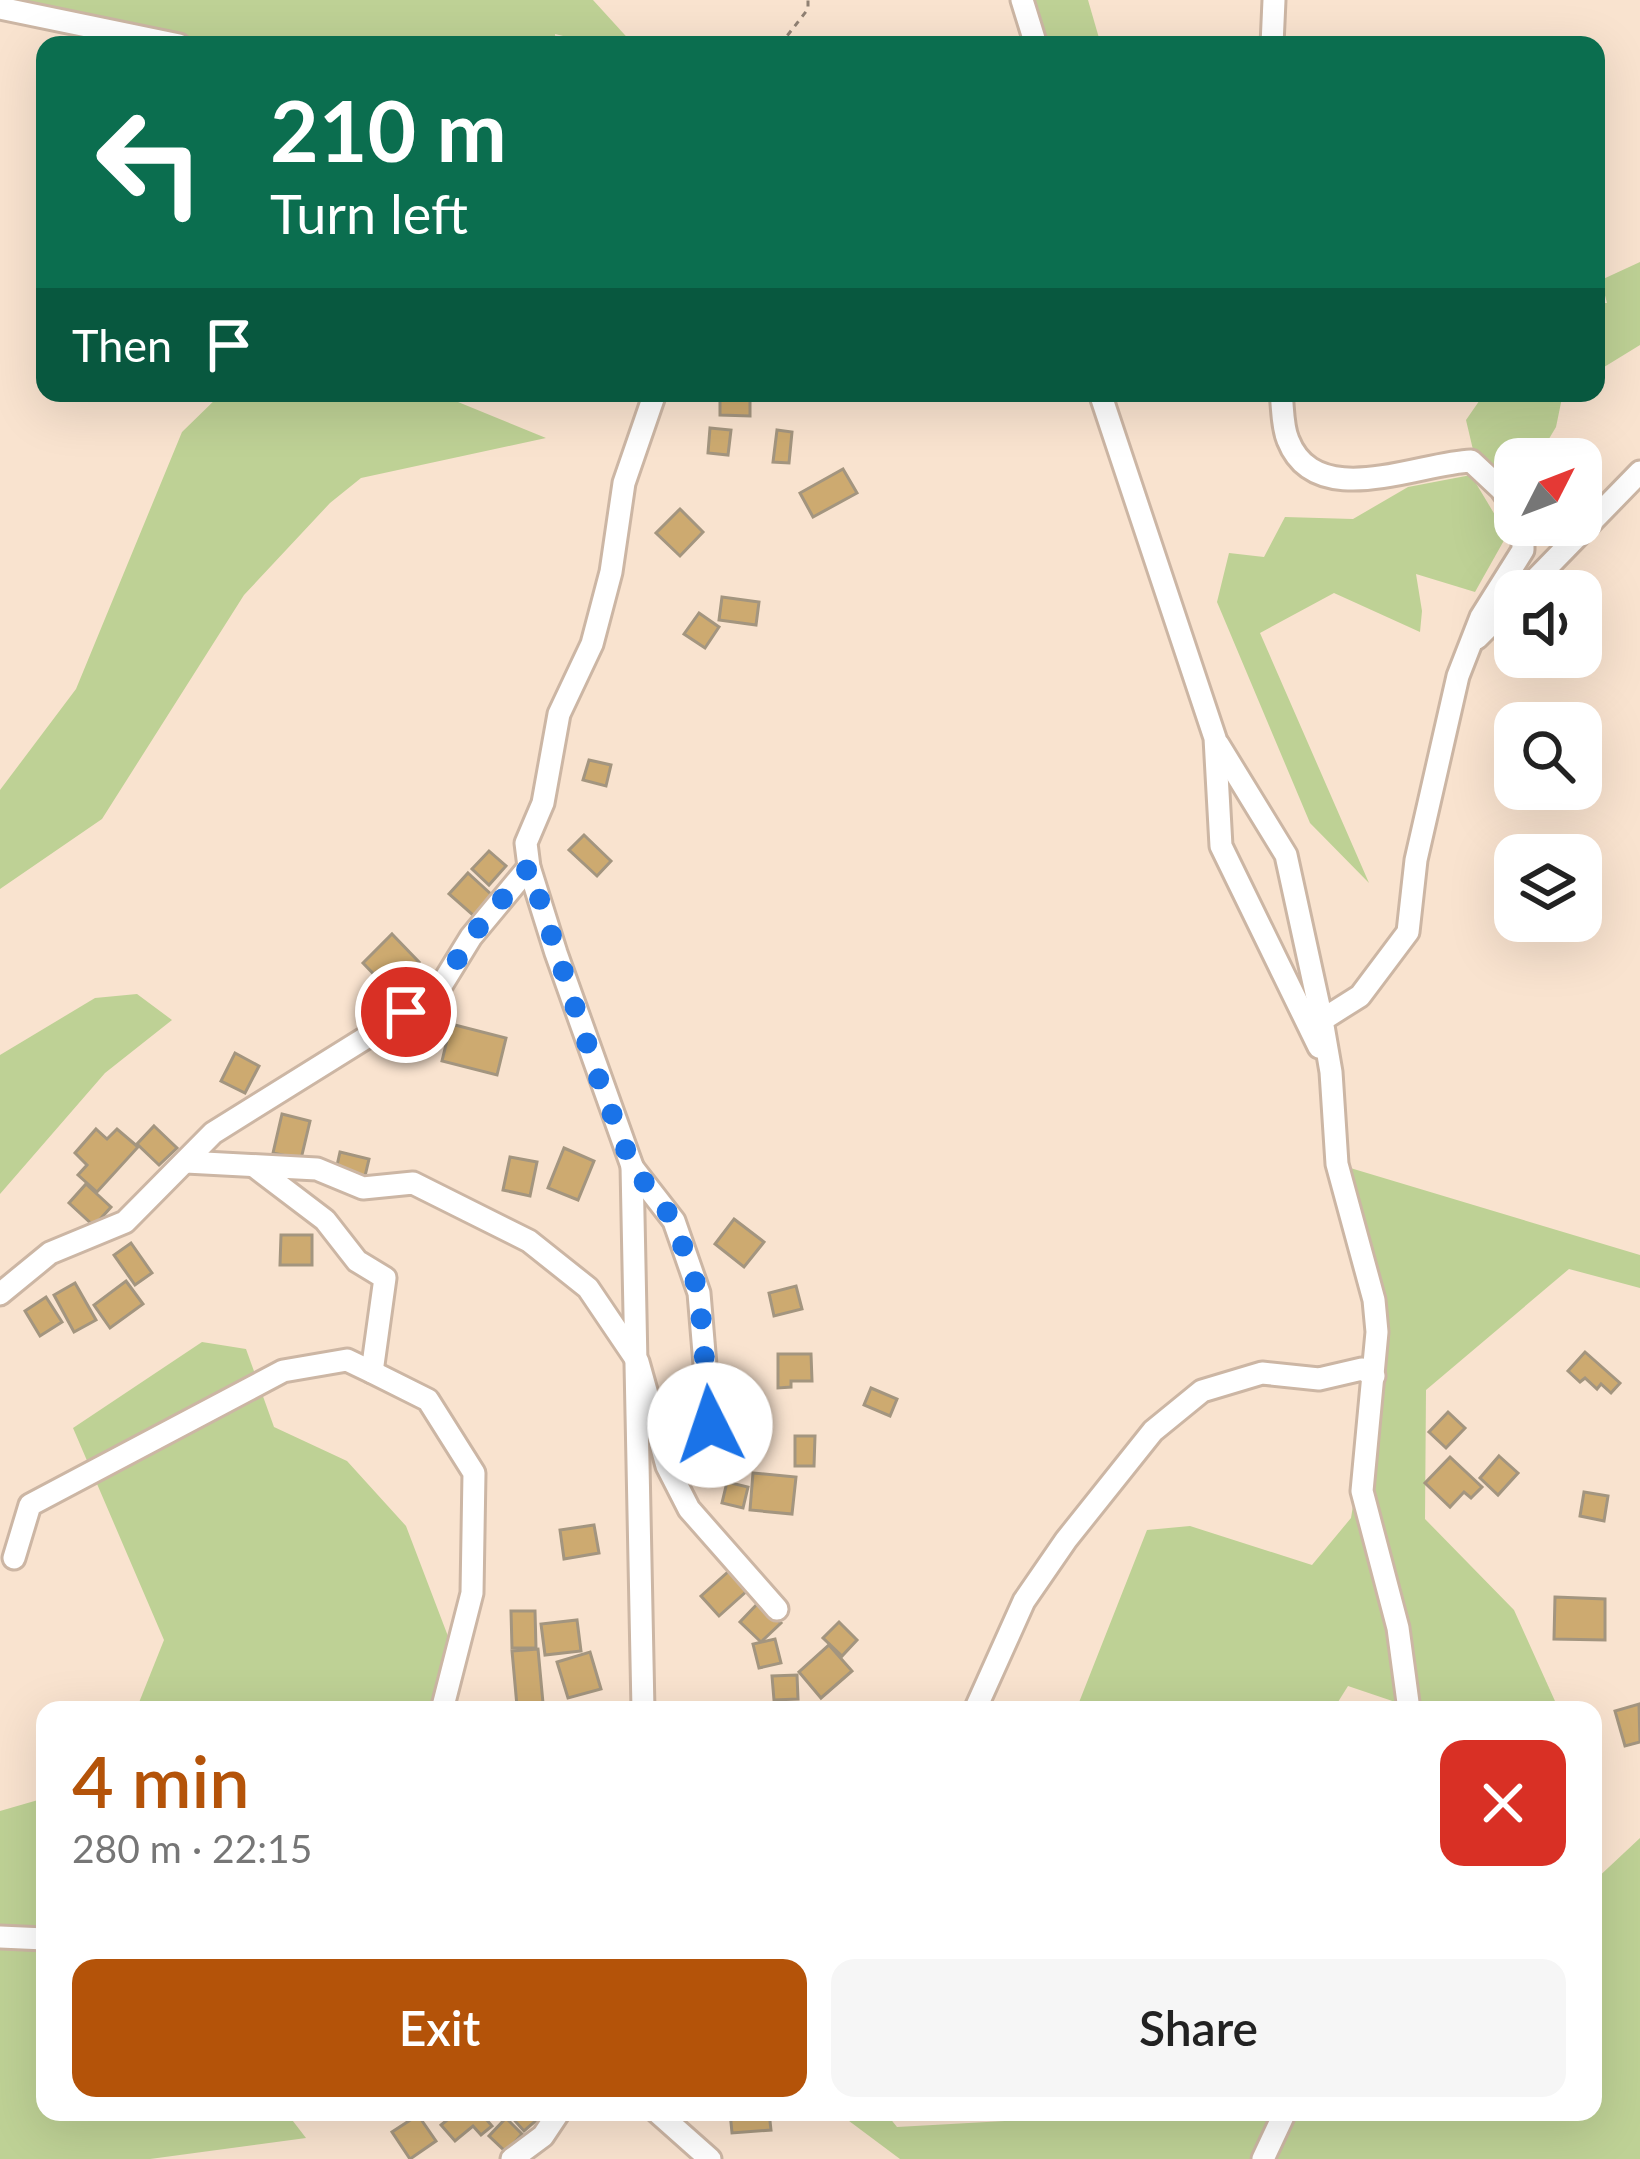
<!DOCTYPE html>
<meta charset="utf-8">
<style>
body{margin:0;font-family:Lato,sans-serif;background:#f6f6f6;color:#222;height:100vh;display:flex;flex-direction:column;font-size:45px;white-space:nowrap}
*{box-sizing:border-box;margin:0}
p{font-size:39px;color:#767676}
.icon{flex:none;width:66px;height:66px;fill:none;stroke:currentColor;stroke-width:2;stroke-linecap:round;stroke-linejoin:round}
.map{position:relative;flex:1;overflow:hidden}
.side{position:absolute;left:36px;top:1701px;width:1566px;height:420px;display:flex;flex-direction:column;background:#fff;border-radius:24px;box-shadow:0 12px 48px #0002}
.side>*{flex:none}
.guide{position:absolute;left:36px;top:36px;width:1569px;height:366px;border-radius:24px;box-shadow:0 12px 48px #0002;background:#0b6e4f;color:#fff;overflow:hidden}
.needle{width:78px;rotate:48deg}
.controls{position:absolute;left:1494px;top:438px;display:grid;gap:24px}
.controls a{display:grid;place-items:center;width:108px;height:108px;border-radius:24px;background:#fff;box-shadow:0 12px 48px #0002;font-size:60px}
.pin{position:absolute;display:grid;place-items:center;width:102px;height:102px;color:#fff;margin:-51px;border:6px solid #fff;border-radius:50%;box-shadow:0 3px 12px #0007}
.me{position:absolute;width:132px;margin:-66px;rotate:356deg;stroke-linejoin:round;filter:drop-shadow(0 0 9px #0008)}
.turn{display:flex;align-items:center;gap:42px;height:252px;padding:0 36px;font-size:54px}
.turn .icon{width:156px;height:156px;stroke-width:2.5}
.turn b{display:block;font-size:84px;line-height:102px}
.then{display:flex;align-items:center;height:114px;padding:0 36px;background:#0003;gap:24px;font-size:45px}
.round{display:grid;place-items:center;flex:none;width:126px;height:126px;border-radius:24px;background:#f6f6f6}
.summary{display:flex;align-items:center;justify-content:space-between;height:204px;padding:0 36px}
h1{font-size:72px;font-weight:600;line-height:90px;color:#b45309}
.button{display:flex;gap:24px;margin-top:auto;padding:24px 36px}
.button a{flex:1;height:138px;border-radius:24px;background:#b45309;color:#fff;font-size:48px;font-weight:600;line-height:138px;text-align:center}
.button a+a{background:#f6f6f6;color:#222}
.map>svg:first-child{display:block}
.green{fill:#bed195}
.building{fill:#cdaa70;stroke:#a3957f;stroke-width:3}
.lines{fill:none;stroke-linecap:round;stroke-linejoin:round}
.minor-casing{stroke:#ccb6a4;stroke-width:27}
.path{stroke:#908173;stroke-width:3;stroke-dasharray:6 6;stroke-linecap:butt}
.minor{stroke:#fff;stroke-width:21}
.route{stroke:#1a73e8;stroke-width:21;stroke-dasharray:0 37.8}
</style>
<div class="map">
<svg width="1640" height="2159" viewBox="0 0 1640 2159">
<rect width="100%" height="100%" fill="#f9e3cf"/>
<g class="green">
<polygon points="0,0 593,0 634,45 600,45 555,34 556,45 179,45"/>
<polygon points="1022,0 1088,0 1101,45 1044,45"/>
<polygon points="1640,262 1640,345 1596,372 1596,303 1607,303 1601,280"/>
<polygon points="222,393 436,393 546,438 361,478 330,503 244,595 102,819 0,889 0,790 76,689 182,432"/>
<polygon points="1563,393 1556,427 1537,459 1515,459 1515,501 1474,454 1466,420 1484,394"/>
<polygon points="1471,475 1507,535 1475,592 1416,574 1422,611 1420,632 1334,593 1260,633 1369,883 1310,823 1217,602 1229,553 1264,557 1285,517 1353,519 1408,487"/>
<polygon points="137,994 172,1020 105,1073 0,1194 0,1055 95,998"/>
<polygon points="1337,1164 1640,1255 1640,1288 1569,1269 1426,1390 1425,1519 1514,1610 1559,1710 1419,1710 1348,1686 1333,1710 1076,1710 1147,1530 1190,1526 1312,1565 1351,1518 1374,1376 1377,1332"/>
<polygon points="202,1342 246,1349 274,1427 347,1461 406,1526 454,1652 443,1696 420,1710 136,1710 164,1640 73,1428"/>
<polygon points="45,1798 45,2112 286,2112 306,2138 150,2159 0,2159 0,1811"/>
<polygon points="1640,1838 1640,2159 900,2159 837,2112 885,2112 897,2127 1023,2120 1032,2112 1593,2112 1593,1882"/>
</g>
<g class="building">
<polygon points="720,393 750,393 750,416 720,415"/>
<polygon points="710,428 731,430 728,455 708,453"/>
<polygon points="777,430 792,432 789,463 773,462"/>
<polygon points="843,469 857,493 813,517 800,493"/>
<polygon points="680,509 703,532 680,556 656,533"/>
<polygon points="722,597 759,602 756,625 719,620"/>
<polygon points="699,613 719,627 705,648 684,634"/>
<polygon points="589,760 611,765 606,786 583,780"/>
<polygon points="584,835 611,861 597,876 569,850"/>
<polygon points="489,851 506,866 489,885 472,869"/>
<polygon points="468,873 493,896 474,916 449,894"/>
<polygon points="392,934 419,962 390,991 363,963"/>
<polygon points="451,1024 506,1038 497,1075 442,1061"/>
<polygon points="235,1053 259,1066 245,1093 221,1081"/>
<polygon points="282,1114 310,1121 301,1159 273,1153"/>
<polygon points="154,1126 177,1148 159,1165 137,1144"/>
<polygon points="96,1129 107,1139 117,1129 138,1147 97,1192 78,1175 87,1165 75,1153"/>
<polygon points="564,1148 594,1161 578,1200 548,1188"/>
<polygon points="340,1152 369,1159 365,1176 336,1170"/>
<polygon points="510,1157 537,1162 530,1196 503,1190"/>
<polygon points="86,1184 111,1207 94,1226 69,1203"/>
<polygon points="734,1219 764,1242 744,1267 715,1244"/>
<polygon points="281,1235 312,1235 312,1265 280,1265"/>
<polygon points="131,1243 152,1273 135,1285 114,1255"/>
<polygon points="126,1281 143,1304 110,1328 94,1305"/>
<polygon points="75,1283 96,1320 74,1332 54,1295"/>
<polygon points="796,1286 802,1309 774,1316 769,1293"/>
<polygon points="46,1297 62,1322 40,1336 25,1311"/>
<polygon points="1585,1352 1620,1383 1611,1393 1601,1384 1597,1389 1585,1378 1580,1382 1568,1371"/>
<polygon points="778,1354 811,1354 812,1381 791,1381 791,1387 778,1388"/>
<polygon points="871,1388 897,1399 890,1416 864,1405"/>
<polygon points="1448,1412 1465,1428 1446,1448 1429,1432"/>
<polygon points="724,1429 750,1432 748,1458 721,1455"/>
<polygon points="795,1436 815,1436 814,1466 795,1466"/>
<polygon points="1499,1456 1518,1473 1498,1495 1480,1478"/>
<polygon points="1450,1457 1482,1487 1471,1498 1464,1492 1450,1507 1425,1483"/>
<polygon points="753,1473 796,1477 792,1514 750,1510"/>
<polygon points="727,1482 748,1487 743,1508 722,1503"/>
<polygon points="1584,1492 1608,1496 1604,1521 1580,1516"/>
<polygon points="594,1525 599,1553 564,1559 560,1530"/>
<polygon points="730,1570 748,1590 719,1616 701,1596"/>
<polygon points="1555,1597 1605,1599 1605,1640 1554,1639"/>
<polygon points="759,1602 781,1623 761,1642 740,1622"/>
<polygon points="511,1611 535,1611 536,1648 512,1648"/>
<polygon points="577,1620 581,1651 545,1655 541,1624"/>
<polygon points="839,1622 857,1640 842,1656 823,1638"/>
<polygon points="775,1639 781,1663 759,1668 753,1644"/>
<polygon points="829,1645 852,1671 821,1698 799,1672"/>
<polygon points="538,1649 543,1703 517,1706 512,1651"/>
<polygon points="590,1652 601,1689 568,1698 557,1662"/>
<polygon points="797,1675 798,1699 774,1700 772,1676"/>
<polygon points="1639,1704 1640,1742 1625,1746 1615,1711"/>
<polygon points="457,2112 480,2112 492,2126 481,2135 473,2126 455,2141 441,2125"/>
<polygon points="507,2112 544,2112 545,2113 524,2131"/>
<polygon points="730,2112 769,2112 771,2130 732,2133"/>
<polygon points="418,2115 436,2141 410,2159 392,2132"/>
<polygon points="506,2118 522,2134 506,2152 489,2136"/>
</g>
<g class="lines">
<defs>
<g id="minor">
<polyline points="1022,0 1036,45"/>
<polyline points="0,8 179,45"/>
<polyline points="1272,45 1274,0"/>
<polyline points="1100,393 1215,738 1221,846 1319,1047"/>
<path d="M1281,393c2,15 1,33 7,47 28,72 130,23 183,21l30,28 14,20"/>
<polyline points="1524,591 1640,472"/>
<polyline points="1477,638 1515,600"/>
<polyline points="1218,744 1286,855 1322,1020"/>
<polyline points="186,1162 317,1169 363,1188 413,1183 529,1241 588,1288 638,1362 667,1466 689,1509 777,1609"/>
<polyline points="254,1166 325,1220 357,1261 385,1278 372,1372"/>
<polyline points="632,1167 674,1221 699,1293 710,1425"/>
<polyline points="0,1294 50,1253 125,1222 213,1133 436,994 471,937 529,867"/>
<polyline points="14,1558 30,1505 283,1371 347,1360 372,1372 428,1400 474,1473 472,1593 442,1710"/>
<polyline points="643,1710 632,1166 556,953 529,867 526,843 543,803 559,714 592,644 611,572 624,483 655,393"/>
<polyline points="975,1710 1024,1601 1066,1540 1153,1431 1202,1391 1262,1373 1319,1379 1362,1369 1374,1376"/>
<polyline points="1409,1710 1398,1628 1362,1491 1377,1332 1374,1300 1337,1164 1331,1072 1322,1020 1360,996 1408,932 1416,860 1458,676 1481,617 1523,550 1523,525"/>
<polyline points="0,1937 45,1939"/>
<polyline points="657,2112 710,2159"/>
<polyline points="512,2159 543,2136 559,2112"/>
<polyline points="1263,2159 1285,2112"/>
</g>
</defs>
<use href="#minor" class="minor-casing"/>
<polyline class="path" points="780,45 808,9 808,0"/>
<use href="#minor" class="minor"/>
</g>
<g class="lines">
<polyline class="route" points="406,1012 436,994 471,937 529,867 599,1080 632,1166 674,1221 699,1293 710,1425"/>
</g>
</svg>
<div class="controls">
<a><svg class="needle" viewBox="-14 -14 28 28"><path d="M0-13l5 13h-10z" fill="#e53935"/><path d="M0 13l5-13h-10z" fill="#767676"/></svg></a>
<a><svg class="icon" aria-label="sound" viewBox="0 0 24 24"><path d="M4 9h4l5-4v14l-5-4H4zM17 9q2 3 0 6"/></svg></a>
<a><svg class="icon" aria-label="search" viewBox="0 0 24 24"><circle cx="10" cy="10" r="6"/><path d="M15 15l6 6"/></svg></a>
<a><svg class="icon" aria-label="layers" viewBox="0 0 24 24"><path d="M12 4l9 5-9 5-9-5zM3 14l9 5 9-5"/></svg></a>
</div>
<div class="pin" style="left:406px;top:1012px;background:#d93025"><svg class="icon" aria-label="arrive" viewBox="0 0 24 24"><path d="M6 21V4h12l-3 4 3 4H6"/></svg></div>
<svg class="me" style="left:710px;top:1425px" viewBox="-20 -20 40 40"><circle r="19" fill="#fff"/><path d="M0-13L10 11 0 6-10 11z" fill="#1a73e8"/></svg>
<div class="guide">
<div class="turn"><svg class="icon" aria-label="left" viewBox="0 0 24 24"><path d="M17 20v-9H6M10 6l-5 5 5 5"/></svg><div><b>210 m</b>Turn left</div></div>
<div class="then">Then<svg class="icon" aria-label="arrive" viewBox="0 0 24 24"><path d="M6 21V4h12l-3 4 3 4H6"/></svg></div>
</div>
<section class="side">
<div class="summary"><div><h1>4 min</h1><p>280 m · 22:15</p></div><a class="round" style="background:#d93025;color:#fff"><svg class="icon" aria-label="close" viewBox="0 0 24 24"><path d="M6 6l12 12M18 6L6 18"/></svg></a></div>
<div class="button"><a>Exit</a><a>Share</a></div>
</section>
</div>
